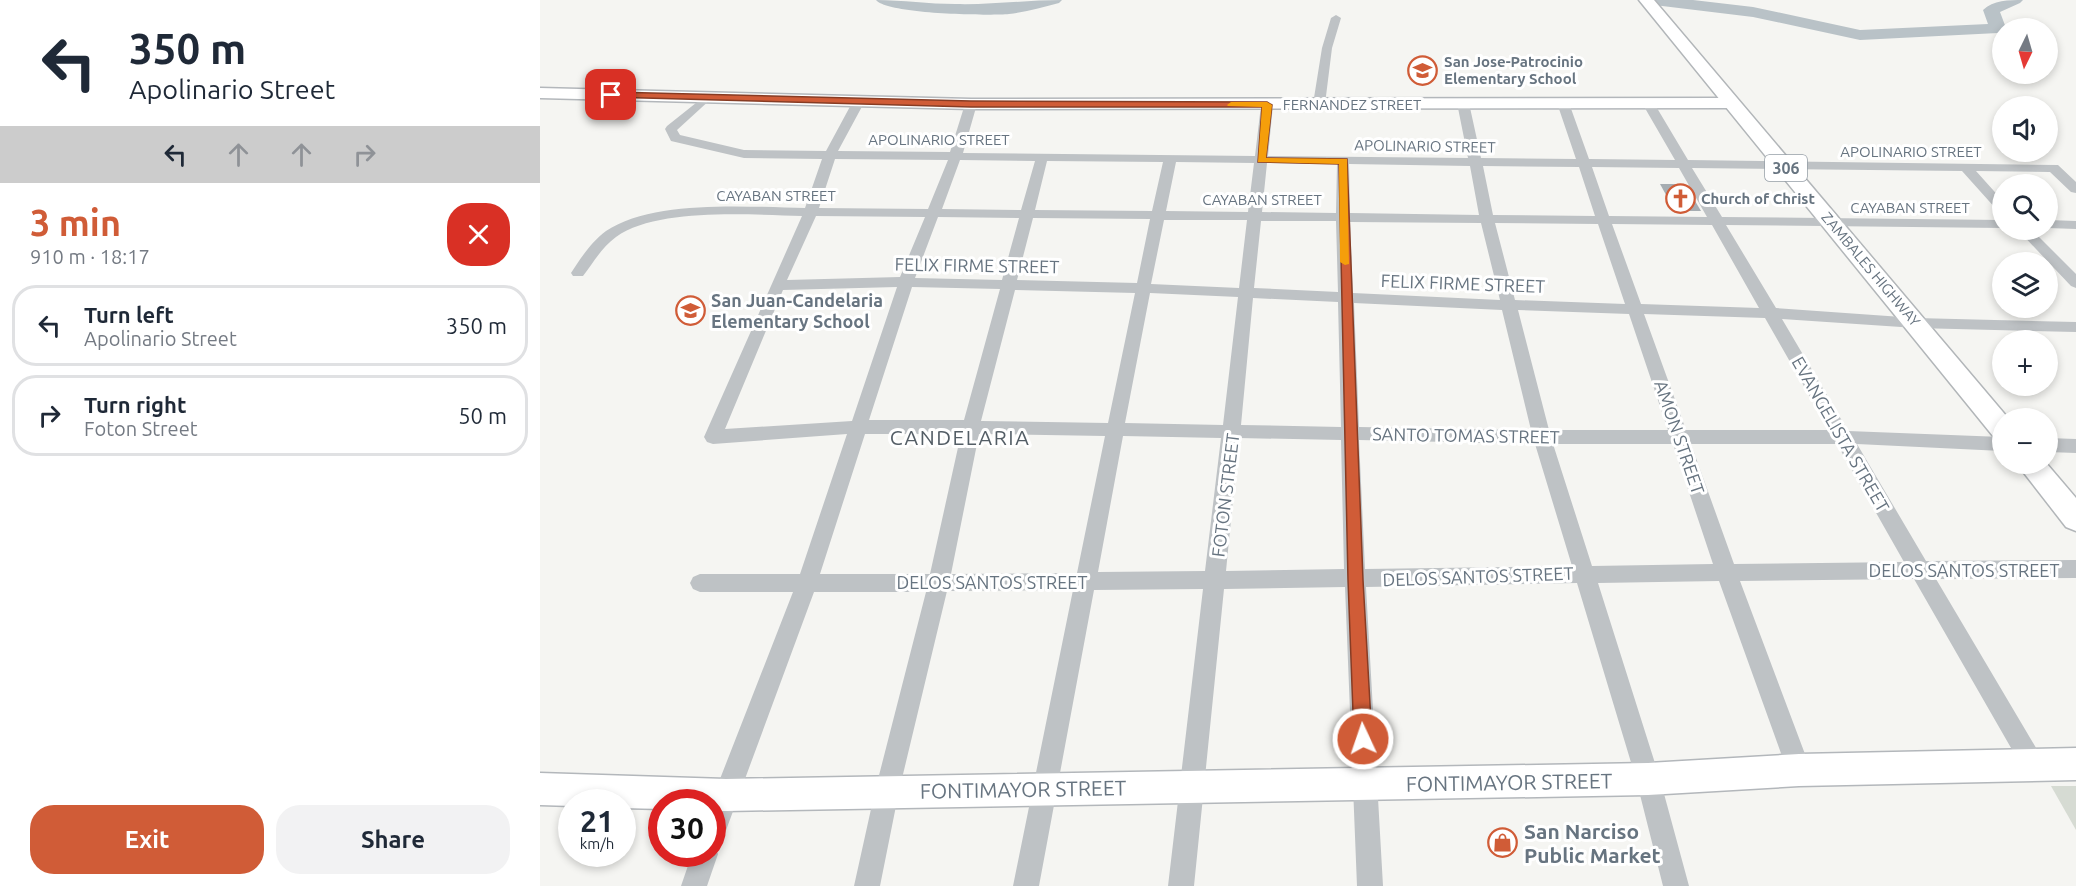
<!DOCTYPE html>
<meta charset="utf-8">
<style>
body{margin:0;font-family:Ubuntu,sans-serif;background:#f2f2f3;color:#1f2937;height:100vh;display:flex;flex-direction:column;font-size:22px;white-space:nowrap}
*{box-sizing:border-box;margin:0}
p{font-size:20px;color:#747a83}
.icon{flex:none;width:33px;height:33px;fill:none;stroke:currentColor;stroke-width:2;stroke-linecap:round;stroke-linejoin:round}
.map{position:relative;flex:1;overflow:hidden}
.drawer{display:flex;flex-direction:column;background:#fff;width:540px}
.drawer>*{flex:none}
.banner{background:#fff;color:#1f2937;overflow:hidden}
.needle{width:39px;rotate:185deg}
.fabs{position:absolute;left:1452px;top:18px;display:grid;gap:12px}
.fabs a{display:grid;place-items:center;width:66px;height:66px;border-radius:50%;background:#fff;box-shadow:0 3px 9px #0003;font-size:30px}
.speed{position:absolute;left:18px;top:789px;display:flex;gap:12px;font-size:30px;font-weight:700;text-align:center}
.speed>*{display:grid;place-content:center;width:78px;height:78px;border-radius:50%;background:#fff;box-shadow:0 3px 9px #0003;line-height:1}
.speed small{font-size:15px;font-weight:400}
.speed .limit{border:9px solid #d22;background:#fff;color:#111}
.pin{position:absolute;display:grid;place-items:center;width:51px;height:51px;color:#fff;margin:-26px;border-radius:12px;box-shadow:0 3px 9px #0006}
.me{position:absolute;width:66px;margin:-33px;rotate:357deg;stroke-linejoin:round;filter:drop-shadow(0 0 4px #0008)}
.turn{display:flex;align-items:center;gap:21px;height:126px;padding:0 30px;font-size:27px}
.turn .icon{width:78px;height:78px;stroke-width:2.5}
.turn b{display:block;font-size:42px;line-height:51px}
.lanes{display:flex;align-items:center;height:57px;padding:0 30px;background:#0003;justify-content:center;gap:30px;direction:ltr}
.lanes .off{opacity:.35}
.round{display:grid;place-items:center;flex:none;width:63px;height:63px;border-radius:24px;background:#f2f2f3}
.headline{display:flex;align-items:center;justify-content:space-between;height:102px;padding:0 30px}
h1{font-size:36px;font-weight:600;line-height:45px;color:#d05c37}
.primary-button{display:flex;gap:12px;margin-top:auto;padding:12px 30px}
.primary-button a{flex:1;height:69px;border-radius:24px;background:#d05c37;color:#fff;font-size:24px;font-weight:600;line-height:69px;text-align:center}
.primary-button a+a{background:#f2f2f3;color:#1f2937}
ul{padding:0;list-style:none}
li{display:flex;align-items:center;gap:18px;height:81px;margin:0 12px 9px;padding:0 18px;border:3px solid #e0e1e3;border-radius:24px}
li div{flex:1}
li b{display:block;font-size:22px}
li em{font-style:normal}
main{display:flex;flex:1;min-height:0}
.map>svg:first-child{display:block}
.green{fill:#d6dbd3}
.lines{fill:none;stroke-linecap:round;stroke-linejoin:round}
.river{fill:#b9c2c7;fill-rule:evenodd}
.building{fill:#a6adb2}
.secondary-casing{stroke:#b3b7bb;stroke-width:3}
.primary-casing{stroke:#b2b6b9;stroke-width:3}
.street{fill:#bec2c5;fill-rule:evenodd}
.secondary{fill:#fff;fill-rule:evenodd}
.primary{fill:#fff;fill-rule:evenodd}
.route{fill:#d05c37;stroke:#873c24;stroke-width:1.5}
.slow{fill:#f59e0b}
.labels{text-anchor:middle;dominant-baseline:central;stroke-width:6;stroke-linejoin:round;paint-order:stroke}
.far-poi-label{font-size:15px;font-weight:bold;fill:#677480;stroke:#fff;text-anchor:start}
.far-street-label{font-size:15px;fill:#677480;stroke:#fff}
.shield{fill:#fff;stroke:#959ea6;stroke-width:1.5}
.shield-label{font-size:16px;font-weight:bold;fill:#677480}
.street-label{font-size:18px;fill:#677480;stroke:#fff}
.poi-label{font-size:18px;font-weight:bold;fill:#677480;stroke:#fff;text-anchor:start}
.quarter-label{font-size:21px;letter-spacing:1.5px;fill:#545e66;stroke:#fff}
.near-street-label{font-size:21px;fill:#677480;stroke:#fff}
.near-poi-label{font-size:21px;font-weight:bold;fill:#677480;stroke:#fff;text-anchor:start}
</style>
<main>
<section class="drawer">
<div class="banner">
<div class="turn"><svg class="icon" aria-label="left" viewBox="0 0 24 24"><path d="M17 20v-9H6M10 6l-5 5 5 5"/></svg><div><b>350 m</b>Apolinario Street</div></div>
<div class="lanes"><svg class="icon" aria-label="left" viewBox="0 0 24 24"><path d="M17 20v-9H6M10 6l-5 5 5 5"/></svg><svg class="icon off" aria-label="ahead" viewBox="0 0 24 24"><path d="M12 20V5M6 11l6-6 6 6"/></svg><svg class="icon off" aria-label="ahead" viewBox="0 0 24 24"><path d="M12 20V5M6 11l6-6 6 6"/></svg><svg class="icon off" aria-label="right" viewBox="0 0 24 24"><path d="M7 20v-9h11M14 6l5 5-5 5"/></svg></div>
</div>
<div class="headline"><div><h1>3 min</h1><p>910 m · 18:17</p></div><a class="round" style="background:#d93025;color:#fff"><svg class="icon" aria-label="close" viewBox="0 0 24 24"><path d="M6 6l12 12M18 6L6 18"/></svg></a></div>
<ul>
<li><svg class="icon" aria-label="left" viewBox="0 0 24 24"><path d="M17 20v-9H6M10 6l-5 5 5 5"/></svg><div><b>Turn left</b><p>Apolinario Street</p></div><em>350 m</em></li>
<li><svg class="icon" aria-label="right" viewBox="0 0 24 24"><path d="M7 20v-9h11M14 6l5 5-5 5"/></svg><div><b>Turn right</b><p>Foton Street</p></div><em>50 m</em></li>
</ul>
<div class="primary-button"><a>Exit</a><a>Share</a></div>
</section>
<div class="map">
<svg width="1536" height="886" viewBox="0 0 1536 886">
<rect width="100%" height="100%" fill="#f5f5f2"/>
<polygon class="green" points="1511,786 1536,786 1536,830"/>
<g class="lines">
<g class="river">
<path d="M336,0c27,0 53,4 79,4 36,1 71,-4 107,-4l-3,3c-16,4 -33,9 -50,11 -21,2 -122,0 -133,-14z"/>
<path d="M1106,0h47l60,7 107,23 128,-6 -5,-14c10,-10 26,-10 40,-10l-3,3 -20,9 6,16 -8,5 -138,7 -107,-23 -99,-12z"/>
</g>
</g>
<polygon class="building" points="1120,184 1145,184 1161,211 1135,211"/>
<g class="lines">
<defs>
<g id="secondary">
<polygon points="0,88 431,99 1191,98 1199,103 1191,108 431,109 0,98"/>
<polygon points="1536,748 1536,780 1259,786 1108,795 186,811 172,811 172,802 122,802 122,809 82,808 82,802 32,802 32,806 0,805 0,773 186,779 1108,763 1259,754"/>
</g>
<g id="primary">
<polygon points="1099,0 1114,0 1468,418 1462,418 1462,439 1453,436"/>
<polygon points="1477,464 1507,464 1536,498 1536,531 1526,527"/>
</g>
</defs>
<use href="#secondary" class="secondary-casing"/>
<use href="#primary" class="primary-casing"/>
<g class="street">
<polygon points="796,15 801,18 792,48 785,104 779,108 773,104 782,48 791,18"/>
<path d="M166,95l6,3 -35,32 3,5 64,15 82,1 27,-50 6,-3 6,3 -27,50 112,1 15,-48 6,-4 6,4 -14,49 292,3 6,-51 6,-4 6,4 -5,51 200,2 -11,-55 6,-4 6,4 12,55 95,1 -19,-56 6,-4 6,4 20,56 86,1 -33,-57 6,-4 6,4 34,57 370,5 18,17v11l-5,-1 -21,-20 -74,-1 26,29v11l-5,-1 -35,-39 -270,-3 30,49 280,3v8l-276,-3 50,83 140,10 160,4v10l-160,-4 -134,-9 66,112 154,6v14l-145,-7 69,117 150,-1v18l-140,1 106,179 4,8 -4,8 -8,4 -8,-4 -112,-195 -174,2 71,189 -3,9 -9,3 -9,-3 -3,-9 -68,-189 -121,2 62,196 29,107h-26l-27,-107 -59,-196 -211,4 17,299h-26l-12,-299 -121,2 -30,297h-26l35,-297 -109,1 -55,296h-26l60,-296 -126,1 -48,200 -19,95h-26l21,-95 51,-199h-112l-89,241 -4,9 -7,3 4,9 -11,32h-26l11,-32h20l-1,-52 82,-210h-93l-7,-3 -3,-6 3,-6 7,-3h100l47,-140 -134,10 -6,-2 -3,-5 98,-221c-51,-1 -144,-9 -186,21 -14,10 -23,26 -33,39h-10l-2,-3c9,-14 21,-32 35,-42 47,-32 144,-24 199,-23l17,-49 -78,-1 -73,-17 -6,-12 2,-3zM295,159l113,1 -20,49 -109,-1zM420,160l75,1 -14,49 -79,-1zM507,161l116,1 -11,49 -117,-1zM636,162l78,1 -6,49 -82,-1zM727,163l70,1 -1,49 -74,-1zM809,164l121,2 9,49 -129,-2zM943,166l96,1 16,49 -102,-1zM1052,167l87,1 28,49 -98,-1zM276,216l109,1 -25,60 -113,3zM398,217l81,1 -17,62 -87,-2zM493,218l117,1 -13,64 -120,-3zM624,220h83l-8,68 -88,-4zM721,221h75l2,71 -84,-4zM810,222l131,1 19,77 -147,-7zM955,223l103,1 27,80 -110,-4zM1072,224l100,1 47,83 -118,-4zM357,287l-45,134 -127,8 58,-139zM372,287l88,2 -36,131h-95zM475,290l120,3 -27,130 -127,-2zM610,293l88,4 -15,128 -98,-2zM713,298l85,4 3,125 -100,-2zM814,303l148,7 29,120 -172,-3zM978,310l111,4 39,116h-119zM1104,314l121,4 64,112h-143zM325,434h96l-31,140h-110zM439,434l126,2 -28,137 -126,1zM583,436l98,2 -16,133 -107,1zM699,438l102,2 3,129 -118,2zM819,440l176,4 37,122 -207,3zM1013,444h120l40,120 -121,2zM1151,444h146l67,118 -170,2z"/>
<polygon points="1508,220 1536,221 1536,229 1508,228"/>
<polygon points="1478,230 1492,230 1536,274 1536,288 1531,286"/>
<polygon points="1508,438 1536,439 1536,453 1508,452"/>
</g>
<use href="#secondary" class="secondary"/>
<use href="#primary" class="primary"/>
</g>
<polygon class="route" points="71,92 431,101 727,102 732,105 726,158 807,159 823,580 832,739 829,745 823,748 817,745 814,739 808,580 799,164 718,162 722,107 431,107 68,97 68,93"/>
<polygon class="slow" points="691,102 727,102 732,105 726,158 807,159 809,264 805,265 800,262 799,164 718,162 722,107 688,106 687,105"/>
<defs>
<symbol id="school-ring" viewBox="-11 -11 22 22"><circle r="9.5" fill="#fff" stroke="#d05c37" stroke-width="1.5"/><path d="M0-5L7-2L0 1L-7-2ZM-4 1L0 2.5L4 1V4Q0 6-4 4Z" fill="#d05c37"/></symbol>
<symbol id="church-ring" viewBox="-11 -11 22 22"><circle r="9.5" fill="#fff" stroke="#d05c37" stroke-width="1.5"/><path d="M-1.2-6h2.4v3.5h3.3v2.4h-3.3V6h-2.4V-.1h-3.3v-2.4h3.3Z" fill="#d05c37"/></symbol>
<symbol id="shop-ring" viewBox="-11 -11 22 22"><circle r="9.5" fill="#fff" stroke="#d05c37" stroke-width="1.5"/><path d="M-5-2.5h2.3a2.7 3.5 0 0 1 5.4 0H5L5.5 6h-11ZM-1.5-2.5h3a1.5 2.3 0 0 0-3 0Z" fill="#d05c37"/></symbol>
</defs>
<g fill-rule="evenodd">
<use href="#school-ring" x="866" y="54" width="33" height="33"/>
<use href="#church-ring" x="1124" y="182" width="33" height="33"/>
<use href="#school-ring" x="134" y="294" width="33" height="33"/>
<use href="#shop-ring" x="946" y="826" width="33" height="33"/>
</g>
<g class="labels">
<g class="far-poi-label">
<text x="904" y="61">San Jose-Patrocinio<tspan x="904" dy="17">Elementary School</tspan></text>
<text x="1161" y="198">Church of Christ</text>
</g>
<g class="far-street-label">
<text x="812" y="104">FERNANDEZ STREET</text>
<text x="399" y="139">APOLINARIO STREET</text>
<text transform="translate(885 146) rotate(1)">APOLINARIO STREET</text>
<text x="1371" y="151">APOLINARIO STREET</text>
<text x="236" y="195">CAYABAN STREET</text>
<text x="722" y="199">CAYABAN STREET</text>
<text x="1370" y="207">CAYABAN STREET</text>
<text transform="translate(1331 269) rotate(50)">ZAMBALES HIGHWAY</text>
</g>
<rect class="shield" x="1225" y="155" width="42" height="26" rx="4.5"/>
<g class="shield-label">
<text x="1246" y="168">306</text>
</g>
<g class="street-label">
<text transform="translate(437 265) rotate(1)">FELIX FIRME STREET</text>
<text transform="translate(923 283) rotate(2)">FELIX FIRME STREET</text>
<text transform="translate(1301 434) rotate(60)">EVANGELISTA STREET</text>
<text transform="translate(926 435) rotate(1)">SANTO TOMAS STREET</text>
<text transform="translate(1140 437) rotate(71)">AMON STREET</text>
<text transform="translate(685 495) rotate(-83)">FOTON STREET</text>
<text x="1424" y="570">DELOS SANTOS STREET</text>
<text transform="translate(938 576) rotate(-2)">DELOS SANTOS STREET</text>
<text x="452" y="582">DELOS SANTOS STREET</text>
</g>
<g class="poi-label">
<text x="171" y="300">San Juan-Candelaria<tspan x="171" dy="21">Elementary School</tspan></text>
</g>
<g class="quarter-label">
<text x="420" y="437">CANDELARIA</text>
</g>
<g class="near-street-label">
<text transform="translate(969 782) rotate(-1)">FONTIMAYOR STREET</text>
<text transform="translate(483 789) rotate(-1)">FONTIMAYOR STREET</text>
</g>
<g class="near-poi-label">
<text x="984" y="831">San Narciso<tspan x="984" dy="24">Public Market</tspan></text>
</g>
</g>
</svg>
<div class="fabs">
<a><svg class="needle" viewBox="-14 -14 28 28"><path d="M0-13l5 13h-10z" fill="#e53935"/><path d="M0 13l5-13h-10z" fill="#747a83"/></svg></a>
<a><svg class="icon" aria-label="sound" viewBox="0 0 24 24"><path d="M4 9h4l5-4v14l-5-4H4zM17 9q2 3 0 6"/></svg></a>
<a><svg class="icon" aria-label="search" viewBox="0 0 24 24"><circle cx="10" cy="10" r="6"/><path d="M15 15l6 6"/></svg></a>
<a><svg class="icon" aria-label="layers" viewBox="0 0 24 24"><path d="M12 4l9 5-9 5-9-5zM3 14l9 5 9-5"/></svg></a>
<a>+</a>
<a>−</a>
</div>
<div class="speed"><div>21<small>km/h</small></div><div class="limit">30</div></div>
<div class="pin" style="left:71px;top:95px;background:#d93025"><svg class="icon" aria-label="arrive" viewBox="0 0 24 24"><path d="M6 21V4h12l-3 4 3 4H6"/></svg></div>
<svg class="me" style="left:823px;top:739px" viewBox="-20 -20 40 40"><circle r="17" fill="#d05c37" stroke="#fff" stroke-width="3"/><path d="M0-11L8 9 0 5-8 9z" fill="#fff"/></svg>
</div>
</main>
